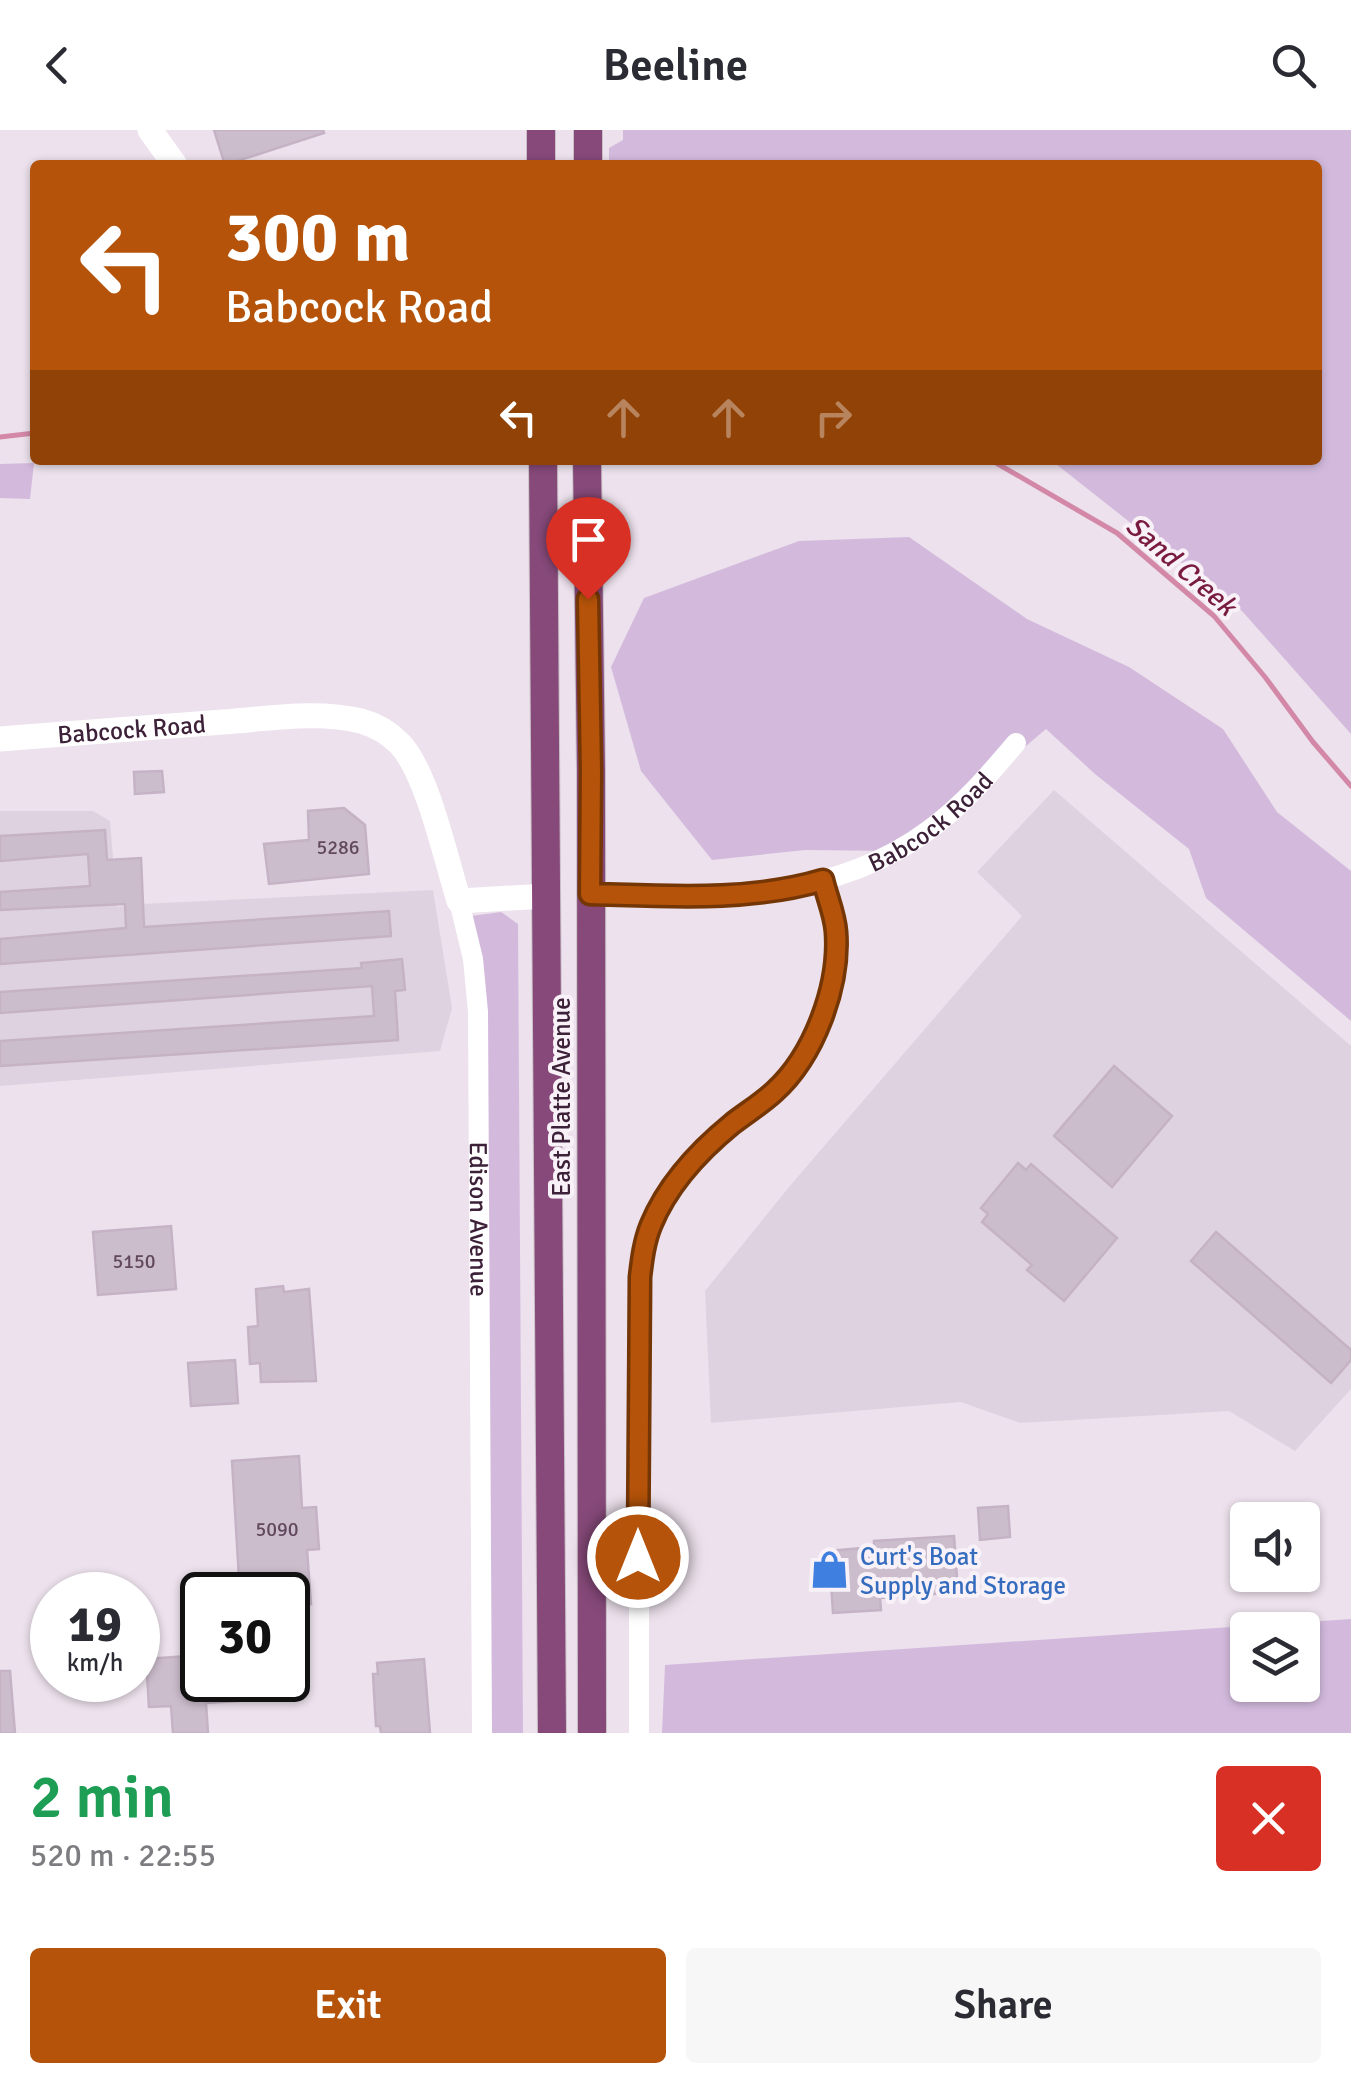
<!DOCTYPE html>
<meta charset="utf-8">
<style>
body{margin:0;font-family:Signika,sans-serif;background:#f7f7f7;color:#2b2b33;height:100vh;display:flex;flex-direction:column;font-size:38px;white-space:nowrap}
*{box-sizing:border-box;margin:0}
p{font-size:32px;color:#7c7c81}
.icon{flex:none;width:55px;height:55px;fill:none;stroke:currentColor;stroke-width:2;stroke-linecap:round;stroke-linejoin:round}
.map{position:relative;height:1603px;overflow:hidden}
.sheet{display:flex;flex-direction:column;background:#fff;flex:1}
.sheet>*{flex:none}
.guide{position:absolute;left:30px;top:30px;width:1292px;height:305px;border-radius:10px;box-shadow:0 2px 8px #0004;background:#b45309;color:#fff;overflow:hidden}
.buttons{position:absolute;left:1230px;top:1372px;display:grid;gap:20px}
.buttons a{display:grid;place-items:center;width:90px;height:90px;border-radius:10px;background:#fff;box-shadow:0 2px 8px #0004;font-size:50px}
.speed{position:absolute;left:30px;top:1442px;display:flex;gap:20px;font-size:50px;font-weight:700;text-align:center}
.speed>*{display:grid;place-content:center;width:130px;height:130px;border-radius:50%;background:#fff;box-shadow:0 2px 8px #0004;line-height:1}
.speed small{font-size:25px;font-weight:400}
.speed .limit{border:5px solid #111;border-radius:15px;background:#fff;color:#111}
.pin{position:absolute;display:grid;place-items:center;width:85px;height:85px;color:#fff;margin:-102px -42px;border-radius:50% 50% 50% 0;rotate:-45deg;box-shadow:0 0 10px #0007}
.pin .icon{rotate:45deg}
.me{position:absolute;width:110px;margin:-55px;rotate:0deg;stroke-linejoin:round;filter:drop-shadow(0 0 8px #0008)}
.turn{display:flex;align-items:center;gap:35px;height:210px;padding:0 30px;font-size:45px}
.turn .icon{width:130px;height:130px;stroke-width:2.5}
.turn b{display:block;font-size:70px;line-height:85px}
.lanes{display:flex;align-items:center;height:95px;padding:0 30px;background:#0003;justify-content:center;gap:50px;direction:ltr}
.lanes .off{opacity:.35}
.round{display:grid;place-items:center;flex:none;width:105px;height:105px;border-radius:10px;background:#f7f7f7}
.headline{display:flex;align-items:center;justify-content:space-between;height:170px;padding:0 30px}
h1{font-size:60px;font-weight:600;line-height:75px;color:#1e9e55}
.button{display:flex;gap:20px;margin-top:auto;padding:20px 30px}
.button a{flex:1;height:115px;border-radius:10px;background:#b45309;color:#fff;font-size:40px;font-weight:600;line-height:115px;text-align:center}
.button a+a{background:#f7f7f7;color:#2b2b33}
header{display:flex;justify-content:space-between;align-items:center;height:130px;padding:0 30px;background:#fff;font-size:45px;font-weight:600}
.map>svg:first-child{display:block}
.built{fill:#dfd2e0}
.green{fill:#d3badd;fill-rule:evenodd}
.lines{fill:none;stroke-linecap:round;stroke-linejoin:round}
.stream{stroke:#d288a6;stroke-width:5}
.building{fill:#ccbdcd;stroke:#c5b3c5;stroke-width:2.5}
.trunk-casing{stroke:#c9c1c7;stroke-width:30}
.minor{stroke:#fff;stroke-width:20}
.tertiary{stroke:#fff;stroke-width:25}
.trunk{stroke:#864979;stroke-width:28}
.route-casing{stroke:#753606;stroke-width:25}
.route{stroke:#b45309;stroke-width:18}
.labels{text-anchor:middle;dominant-baseline:central;stroke-width:8;stroke-linejoin:round;paint-order:stroke}
.number-label{font-size:20px;fill:#61485d}
.street-label{font-size:25px;fill:#3d2138;stroke:#f8f2f8}
.shop-label{font-size:25px;fill:#366cbe;stroke:#f8f2f8;text-anchor:start}
.water-label{font-size:28px;font-style:italic;fill:#791b40;stroke:#f8f2f8}
</style>
<header><svg class="icon" aria-label="back" viewBox="0 0 24 24"><path d="M15 5l-7 7 7 7"/></svg>Beeline<svg class="icon" aria-label="search" viewBox="0 0 24 24"><circle cx="10" cy="10" r="6"/><path d="M15 15l6 6"/></svg></header>
<div class="map">
<svg width="1351" height="1603" viewBox="0 0 1351 1603">
<rect width="100%" height="100%" fill="#ece1ec"/>
<g class="built">
<polygon points="1054,660 1351,916 1351,1259 1295,1321 1229,1281 1020,1293 961,1272 711,1293 705,1161 789,1057 1022,786 977,742"/>
<polygon points="0,681 93,681 110,691 117,777 143,774 433,760 452,878 440,921 0,956"/>
</g>
<g class="green">
<polygon points="623,0 1351,0 1351,604 1242,481 1051,330 1318,330 1318,35 609,35 609,18 623,10"/>
<polygon points="34,333 30,369 0,368 0,334"/>
<polygon points="909,407 1027,489 1129,537 1223,599 1277,682 1351,741 1351,891 1206,768 1189,719 1095,644 1046,599 980,655 895,721 805,720 712,730 641,641 611,537 644,468 799,411"/>
<polygon points="501,782 518,794 523,1603 487,1603 471,786"/>
<path d="M1351,1489v114h-689l3,-68zM1302,1500v55h-54v-55z"/>
</g>
<g class="lines">
<g class="stream">
<polyline points="0,307 35,303"/>
<polyline points="991,330 1117,403 1214,486 1265,547 1313,612 1351,656"/>
</g>
</g>
<g class="building">
<polygon points="214,0 323,0 324,3 225,35"/>
<polygon points="162,641 164,662 135,664 134,642"/>
<polygon points="344,678 365,695 369,744 269,754 264,714 309,710 308,681"/>
<polygon points="105,700 107,730 141,728 144,797 389,781 391,806 0,834 0,809 126,798 125,774 0,780 0,762 90,756 88,724 0,731 0,706"/>
<polygon points="402,829 405,860 395,861 398,910 0,936 0,911 374,886 372,856 0,883 0,862 362,838 361,833"/>
<polygon points="1114,936 1172,986 1112,1057 1054,1006"/>
<polygon points="1018,1033 1026,1040 1031,1034 1117,1108 1064,1171 1027,1140 1032,1135 982,1092 988,1084 981,1078"/>
<polygon points="171,1096 176,1159 98,1165 93,1102"/>
<polygon points="1216,1102 1351,1220 1351,1230 1331,1253 1191,1131"/>
<polygon points="283,1156 284,1162 309,1159 316,1251 261,1252 260,1233 250,1234 248,1197 258,1196 256,1159"/>
<polygon points="235,1230 238,1273 191,1276 188,1233"/>
<polygon points="299,1326 302,1378 316,1377 319,1419 307,1420 311,1474 288,1476 288,1465 240,1465 232,1331"/>
<polygon points="1008,1376 1010,1407 980,1410 978,1378"/>
<polygon points="954,1406 958,1462 880,1468 881,1480 833,1483 829,1421 874,1417 874,1411"/>
<polygon points="202,1525 202,1550 250,1550 252,1570 206,1573 208,1603 173,1603 171,1576 149,1577 146,1529"/>
<polygon points="424,1529 430,1603 381,1603 380,1596 376,1596 375,1580 373,1544 378,1544 377,1533"/>
<polygon points="0,1541 10,1541 15,1603 0,1603"/>
</g>
<g class="lines">
<defs>
<g id="trunk">
<polyline points="541,0 541,35"/>
<polyline points="588,35 588,0"/>
<polyline points="543,330 552,1603"/>
<polyline points="587,330 591,641 592,1603"/>
</g>
</defs>
<use href="#trunk" class="trunk-casing"/>
<g class="minor">
<path id="s1" d="M590,764c117,3 240,10 339,-64 34,-25 60,-55 87,-87"/>
<path id="s2" d="M459,771l14,58 5,53 4,721"/>
<path d="M639,1603v-431c0,-25 2,-52 11,-76 16,-38 49,-75 81,-101 16,-13 35,-23 48,-38 37,-41 61,-99 57,-155 -1,-17 -9,-35 -13,-52"/>
</g>
<g class="tertiary">
<polyline points="150,0 175,35"/>
<path id="s3" d="M0,609c74,-6 148,-11 223,-17 44,-3 94,-12 138,-1 15,4 28,12 39,23 28,30 46,116 59,157l88,-5"/>
</g>
<use href="#trunk" class="trunk"/>
</g>
<g class="lines">
<defs>
<path id="route" d="M588,469l3,172 -1,123c77,2 159,8 233,-14 4,17 12,35 13,52 4,54 -22,124 -62,160 -13,12 -28,21 -42,32 -33,27 -65,62 -81,101 -7,17 -9,35 -11,52l-2,280"/>
</defs>
<use href="#route" class="route-casing"/>
<use href="#route" class="route"/>
</g>
<defs>
<symbol id="shop-bare" viewBox="-9 -9 18 18"><path d="M-5-2.5h2.3a2.7 3.5 0 0 1 5.4 0H5L5.5 6h-11ZM-1.5-2.5h3a1.5 2.3 0 0 0-3 0Z" fill="#3f7fe0" stroke="#f8f2f8" stroke-width="2.5" paint-order="stroke"/></symbol>
</defs>
<g fill-rule="evenodd">
<use href="#shop-bare" x="802" y="1412" width="55" height="55"/>
</g>
<g class="labels">
<g class="number-label">
<text x="338" y="717">5286</text>
<text x="134" y="1131">5150</text>
<text x="277" y="1399">5090</text>
</g>
<g class="street-label">
<text stroke="none"><textPath href="#s3" startOffset="132">Babcock Road</textPath></text>
<text stroke="none"><textPath href="#s1" startOffset="358">Babcock Road</textPath></text>
<text transform="translate(561 967) rotate(-90)">East Platte Avenue</text>
<text stroke="none"><textPath href="#s2" startOffset="320">Edison Avenue</textPath></text>
</g>
<g class="shop-label">
<text x="860" y="1426">Curt's Boat<tspan x="860" dy="29">Supply and Storage</tspan></text>
</g>
<g class="water-label">
<text transform="translate(1181 436) rotate(41)">Sand Creek</text>
</g>
</g>
</svg>
<div class="buttons">
<a><svg class="icon" aria-label="sound" viewBox="0 0 24 24"><path d="M4 9h4l5-4v14l-5-4H4zM17 9q2 3 0 6"/></svg></a>
<a><svg class="icon" aria-label="layers" viewBox="0 0 24 24"><path d="M12 4l9 5-9 5-9-5zM3 14l9 5 9-5"/></svg></a>
</div>
<div class="speed"><div>19<small>km/h</small></div><div class="limit">30</div></div>
<div class="pin" style="left:588px;top:469px;background:#d93025"><svg class="icon" aria-label="arrive" viewBox="0 0 24 24"><path d="M6 21V4h12l-3 4 3 4H6"/></svg></div>
<svg class="me" style="left:638px;top:1427px" viewBox="-20 -20 40 40"><circle r="17" fill="#b45309" stroke="#fff" stroke-width="3"/><path d="M0-11L8 9 0 5-8 9z" fill="#fff"/></svg>
<div class="guide">
<div class="turn"><svg class="icon" aria-label="left" viewBox="0 0 24 24"><path d="M17 20v-9H6M10 6l-5 5 5 5"/></svg><div><b>300 m</b>Babcock Road</div></div>
<div class="lanes"><svg class="icon" aria-label="left" viewBox="0 0 24 24"><path d="M17 20v-9H6M10 6l-5 5 5 5"/></svg><svg class="icon off" aria-label="ahead" viewBox="0 0 24 24"><path d="M12 20V5M6 11l6-6 6 6"/></svg><svg class="icon off" aria-label="ahead" viewBox="0 0 24 24"><path d="M12 20V5M6 11l6-6 6 6"/></svg><svg class="icon off" aria-label="right" viewBox="0 0 24 24"><path d="M7 20v-9h11M14 6l5 5-5 5"/></svg></div>
</div>
</div>
<section class="sheet">
<div class="headline"><div><h1>2 min</h1><p>520 m · 22:55</p></div><a class="round" style="background:#d93025;color:#fff"><svg class="icon" aria-label="close" viewBox="0 0 24 24"><path d="M6 6l12 12M18 6L6 18"/></svg></a></div>
<div class="button"><a>Exit</a><a>Share</a></div>
</section>
